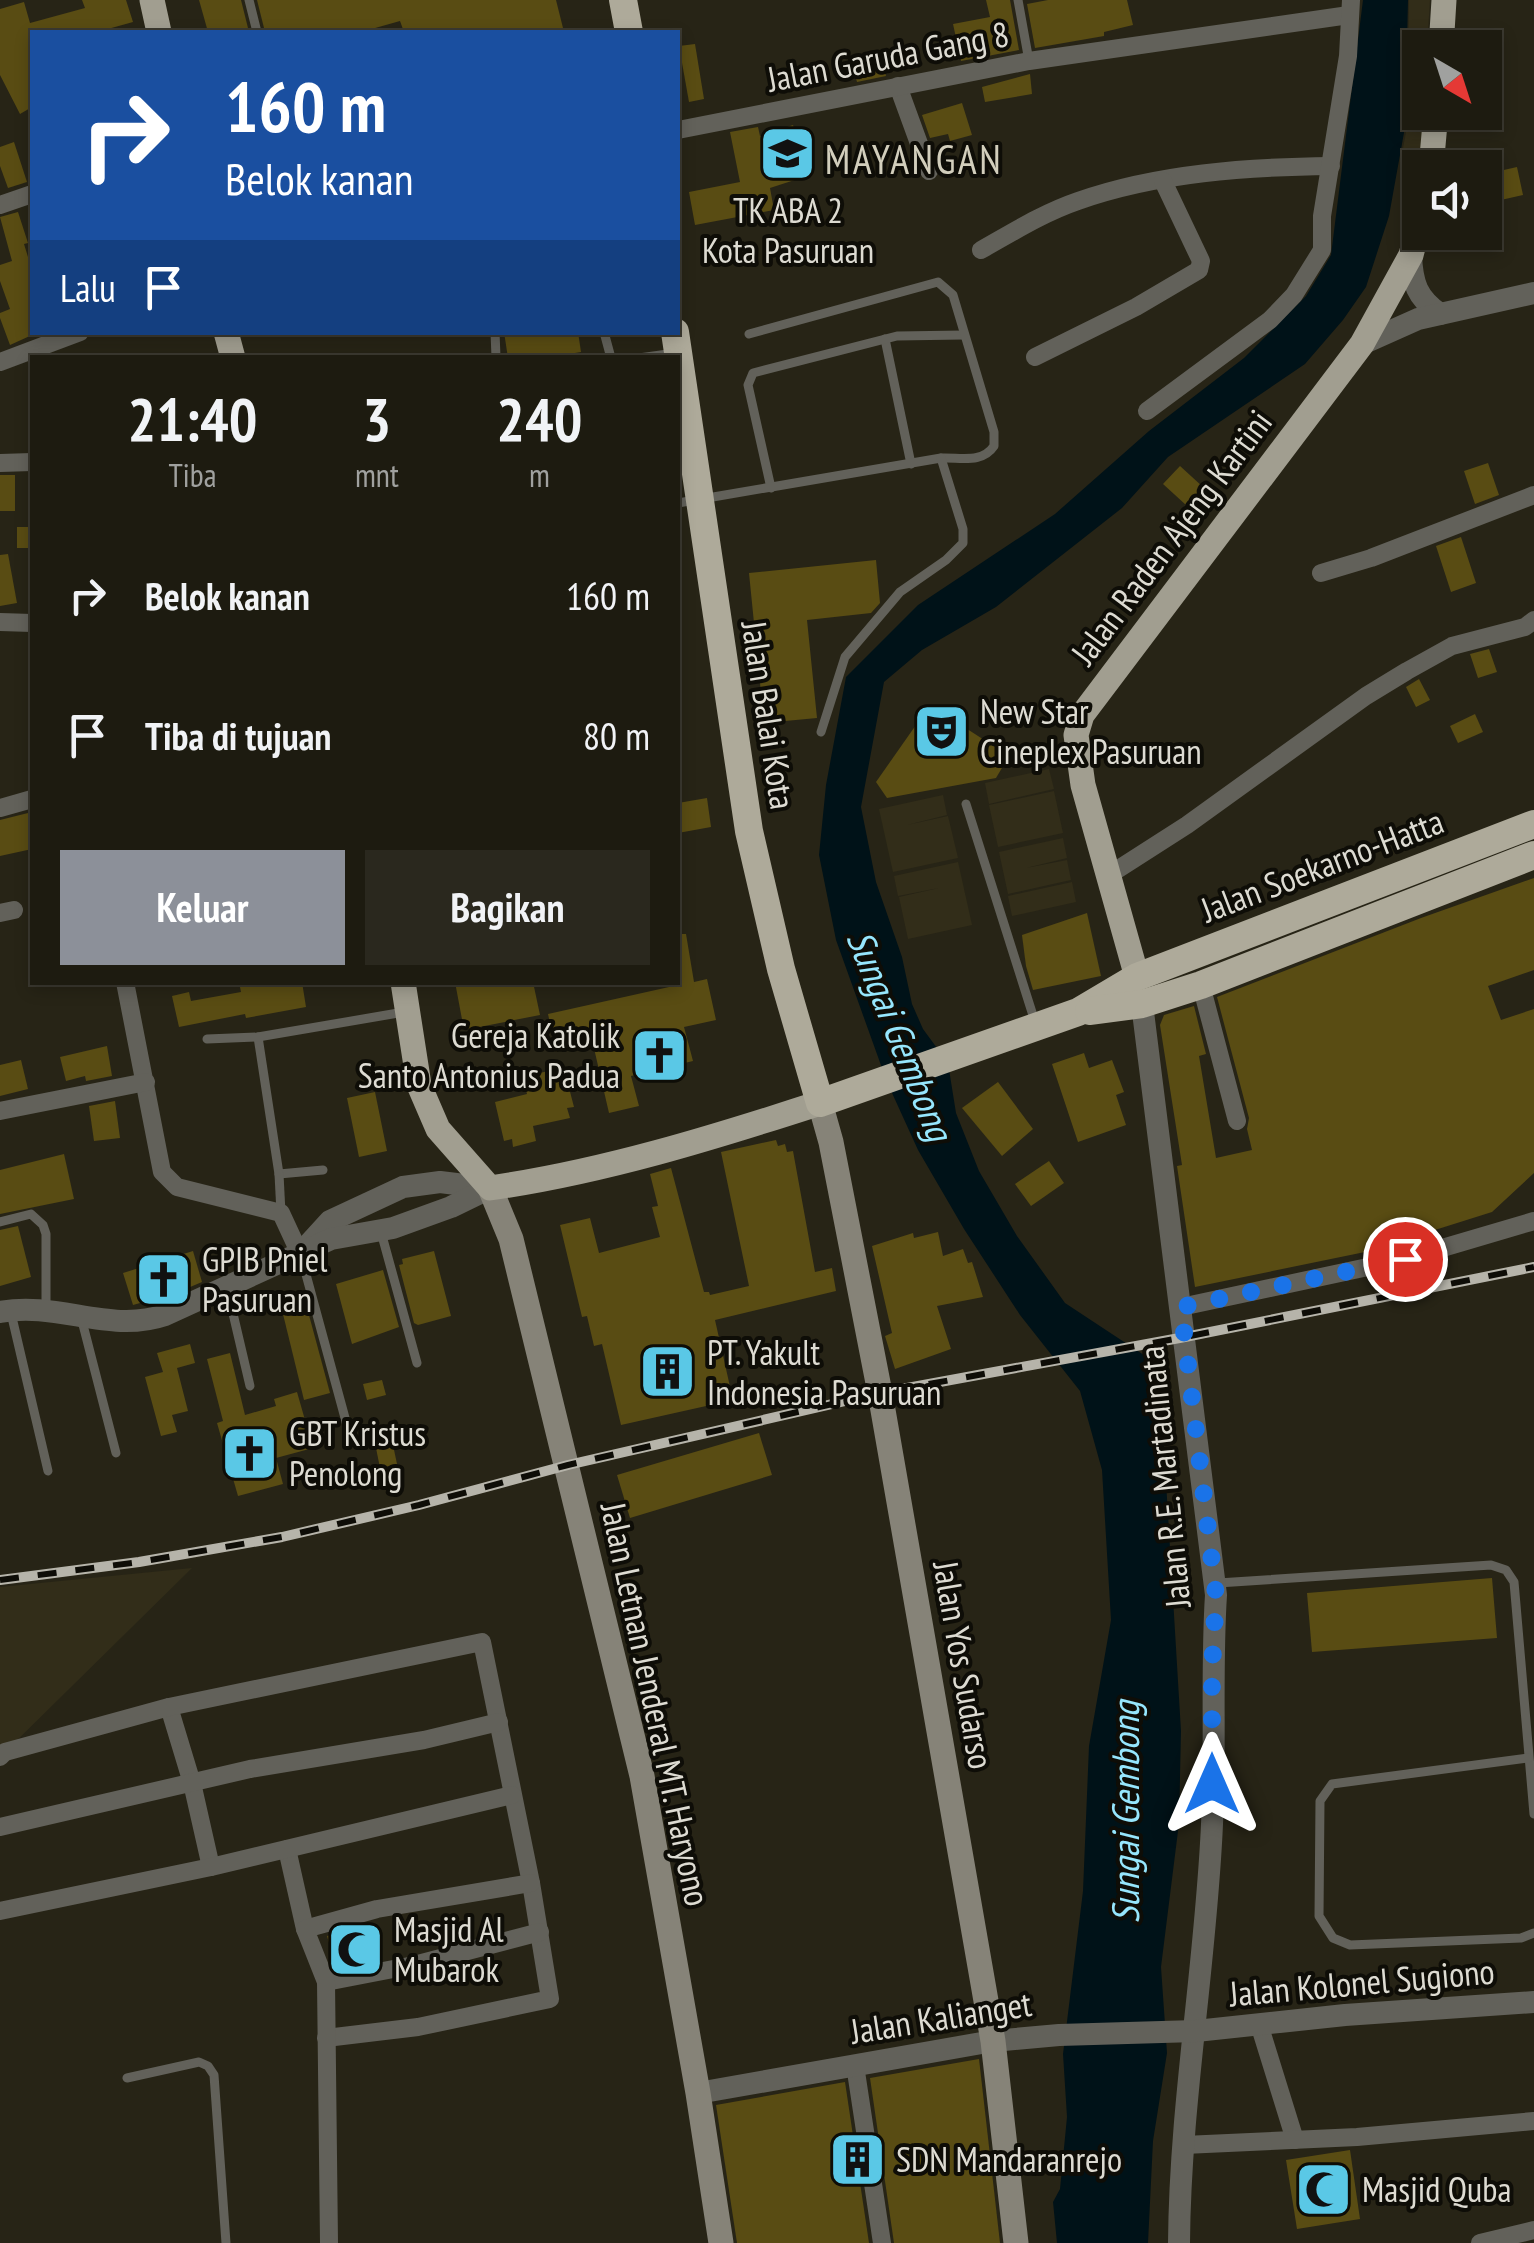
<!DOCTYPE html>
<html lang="id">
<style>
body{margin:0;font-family:"PT Sans Narrow",sans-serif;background:#2a281e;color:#f1f3f6;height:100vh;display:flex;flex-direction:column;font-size:38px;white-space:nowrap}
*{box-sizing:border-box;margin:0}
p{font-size:32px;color:#a0a19f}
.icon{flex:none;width:55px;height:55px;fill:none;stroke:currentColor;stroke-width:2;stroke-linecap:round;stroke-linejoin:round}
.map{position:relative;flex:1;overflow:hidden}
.sheet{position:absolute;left:30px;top:355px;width:650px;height:630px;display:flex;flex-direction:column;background:#1d1b10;border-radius:0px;box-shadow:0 5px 15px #0003,0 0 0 2px #3b3930}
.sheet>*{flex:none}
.hud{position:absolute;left:30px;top:30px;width:650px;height:305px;border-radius:0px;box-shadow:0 5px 15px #0003,0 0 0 2px #3b3930;background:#1a4fa0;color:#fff;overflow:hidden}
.needle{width:65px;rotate:141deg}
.controls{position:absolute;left:1402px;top:30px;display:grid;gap:20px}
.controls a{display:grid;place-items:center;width:100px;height:100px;border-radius:0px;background:#1d1b10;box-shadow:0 5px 15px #0003,0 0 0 2px #3b3930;font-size:50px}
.pin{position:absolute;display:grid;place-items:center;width:85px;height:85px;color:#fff;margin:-42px;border:5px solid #fff;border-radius:50%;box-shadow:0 2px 10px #0007}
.me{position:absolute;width:110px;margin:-55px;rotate:0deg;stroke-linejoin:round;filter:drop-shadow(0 0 8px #0008)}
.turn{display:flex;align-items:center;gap:35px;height:210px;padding:0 30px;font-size:45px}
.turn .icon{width:130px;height:130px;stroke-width:2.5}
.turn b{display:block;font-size:70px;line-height:85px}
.then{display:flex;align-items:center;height:95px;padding:0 30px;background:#0003;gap:20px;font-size:38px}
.eta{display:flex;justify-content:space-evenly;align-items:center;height:170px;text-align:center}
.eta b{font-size:60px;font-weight:700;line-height:70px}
.button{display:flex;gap:20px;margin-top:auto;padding:20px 30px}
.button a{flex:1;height:115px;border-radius:0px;background:#8c9099;color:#fff;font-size:40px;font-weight:700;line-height:115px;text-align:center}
.button a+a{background:#2a281e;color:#f1f3f6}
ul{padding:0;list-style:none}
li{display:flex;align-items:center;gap:30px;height:140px;padding:0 30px}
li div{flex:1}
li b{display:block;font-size:38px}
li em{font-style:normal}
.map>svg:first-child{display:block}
.built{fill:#322d19}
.water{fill:#001218}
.building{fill:#594c13}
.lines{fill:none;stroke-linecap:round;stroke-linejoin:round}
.service{stroke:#62615a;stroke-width:9}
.minor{stroke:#62615a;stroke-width:18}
.tertiary{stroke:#62615a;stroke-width:22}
.secondary{stroke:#868378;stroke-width:25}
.primary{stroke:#a19e90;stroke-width:25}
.trunk{stroke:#aeaa9a;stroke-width:28}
.rail-casing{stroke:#b6b4aa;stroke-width:10}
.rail{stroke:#0e0d07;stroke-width:6;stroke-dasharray:19;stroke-linecap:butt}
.route{stroke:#1a73e8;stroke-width:18;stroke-dasharray:0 32.4}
.labels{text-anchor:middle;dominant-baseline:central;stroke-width:8;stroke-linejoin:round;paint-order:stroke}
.street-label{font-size:35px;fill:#dddbd2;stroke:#0e0d07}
.poi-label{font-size:35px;fill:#dddbd2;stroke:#0e0d07;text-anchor:start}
.water-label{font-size:38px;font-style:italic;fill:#96e6fd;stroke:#0e0d07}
.quarter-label{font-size:40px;letter-spacing:2.5px;fill:#d2cebc;stroke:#0e0d07}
</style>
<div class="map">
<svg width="1534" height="2243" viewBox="0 0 1534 2243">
<rect width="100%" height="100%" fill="#272416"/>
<g class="built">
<polygon points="1409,0 1430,0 1427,47 1420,48 1420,112 1425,113 1423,162 1400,164 1407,127"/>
<polygon points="1049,769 1054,789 989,804 985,783"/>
<polygon points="1054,791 1063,833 998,847 989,805"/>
<polygon points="943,795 947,815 907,825 948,816 958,858 893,872 879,809"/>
<polygon points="1063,838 1067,858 1026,868 1067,860 1071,880 1008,894 999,852"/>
<polygon points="958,862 972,925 908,939 899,897 939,888 898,896 894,876"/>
<polygon points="1072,882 1076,902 1012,916 1008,896"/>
<polygon points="192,1568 5,1752 0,1757 0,1587"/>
</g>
<polygon class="water" points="1363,0 1408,0 1405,127 1389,216 1366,287 1343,320 1305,364 1168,457 1122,508 996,607 922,650 884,682 861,807 876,882 902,957 912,1004 923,1029 948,1063 956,1113 979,1171 1017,1236 1065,1303 1159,1365 1181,1731 1179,1823 1161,1967 1167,2053 1153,2141 1148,2243 1057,2243 1053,2202 1060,2189 1067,2117 1063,2054 1083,1891 1089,1746 1111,1620 1102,1470 1080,1391 1020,1315 964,1229 918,1150 887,1082 836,940 819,855 826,785 846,677 918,605 1055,514 1149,431 1244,358 1306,296 1331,255"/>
<g class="building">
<polygon points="82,0 126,0 133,22 97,32 32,32 32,107 20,114 0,75 0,9 24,2 30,23 85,8"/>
<polygon points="199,0 241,0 249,32 208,32"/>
<polygon points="257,0 556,0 564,32 404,32 400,21 361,32 265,32"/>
<polygon points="986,0 1010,0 1019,50 961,61 953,24 990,17"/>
<polygon points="1048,0 1127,0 1133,25 1104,32 1104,36 1035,48 1027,4"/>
<polygon points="695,44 704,99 689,102 679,46"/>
<polygon points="881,56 886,76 857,82 852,64"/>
<polygon points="1030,74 1032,94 985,102 982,87"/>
<polygon points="962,103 972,135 950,141 948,134 930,138 922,115"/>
<polygon points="793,125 810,175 770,188 774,210 695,225 689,192 740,182 730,132 758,127 760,136"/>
<polygon points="14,142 27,182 8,188 0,166 0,147"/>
<polygon points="1517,167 1523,195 1492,202 1486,174"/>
<polygon points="18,212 28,243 24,244 32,270 32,335 10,345 0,318 0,313 10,309 0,281 0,265 12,261 0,217"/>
<polygon points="504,332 578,332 581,352 545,358 508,358"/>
<polygon points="1488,463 1499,495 1475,504 1464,471"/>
<polygon points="1180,466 1215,498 1198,516 1163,484"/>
<rect x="0" y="475" width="15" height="36"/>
<rect x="17" y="527" width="15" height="21"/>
<polygon points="1461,537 1476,583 1451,592 1436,546"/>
<polygon points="8,554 17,603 0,606 0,555"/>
<polygon points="876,560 880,603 871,613 807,620 817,718 764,723 749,573"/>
<polygon points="1489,649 1497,672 1478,678 1470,654"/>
<polygon points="1419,679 1430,700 1416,707 1406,687"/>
<polygon points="930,705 1009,756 996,778 887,798 876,782"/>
<polygon points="1475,714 1483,732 1458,743 1450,726"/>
<polygon points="707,798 711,827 678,833 678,803"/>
<polygon points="32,812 32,849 0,856 0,820"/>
<polygon points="1534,878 1534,970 1488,986 1501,1020 1534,1009 1534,1173 1492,1212 1365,1252 1195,1287 1177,1166 1182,1165 1160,1025 1164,1015 1194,1006 1206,1054 1199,1056 1216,1158 1252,1150 1247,1129 1249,1118 1217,997 1421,918"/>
<polygon points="1087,913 1101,976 1033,990 1026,966 1022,935"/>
<polygon points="678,934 686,934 694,982 707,979 716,1020 684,1027 693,1061 631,1076 639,1106 609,1113 593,1044 556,1052 548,1014 678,985"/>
<polygon points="239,982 302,982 306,1007 246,1018 245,1014 179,1027 172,996 189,992 191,1001 241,992"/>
<polygon points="455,982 533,982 540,1015 464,1030"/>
<polygon points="107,1046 112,1076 86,1081 85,1076 66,1081 60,1057"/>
<polygon points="1084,1053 1089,1068 1112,1060 1124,1092 1116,1095 1126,1125 1078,1142 1052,1064"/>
<polygon points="21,1060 28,1089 0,1096 0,1065"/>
<polygon points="559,1069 563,1085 568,1084 574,1107 567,1108 570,1118 533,1126 536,1141 513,1147 512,1139 504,1141 495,1102 527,1094 524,1083 540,1079 539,1073"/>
<polygon points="998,1082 1033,1129 1002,1156 962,1108"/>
<polygon points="375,1092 387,1151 359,1157 347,1098"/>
<polygon points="115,1101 120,1138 94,1141 89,1106"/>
<polygon points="776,1140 778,1146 785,1144 787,1152 793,1151 815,1272 832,1268 836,1291 715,1320 733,1400 621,1425 602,1344 594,1346 587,1316 582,1317 560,1225 590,1218 599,1253 660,1237 652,1207 658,1206 650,1174 671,1168 704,1292 709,1292 710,1295 749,1286 721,1152"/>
<polygon points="64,1154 74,1199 0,1214 0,1170"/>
<polygon points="1049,1161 1064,1183 1031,1206 1015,1184"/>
<polygon points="18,1226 31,1277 0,1286 0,1230"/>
<polygon points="938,1232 943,1256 963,1249 968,1263 972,1262 983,1297 937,1306 951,1349 895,1369 885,1336 892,1333 872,1246 913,1233 914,1238"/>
<polygon points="193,1251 202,1282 176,1293 133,1305 123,1273"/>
<polygon points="434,1251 451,1316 418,1325 414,1323 399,1265 403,1264 402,1259"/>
<polygon points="383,1270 399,1327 352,1344 336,1284"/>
<polygon points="306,1304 330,1393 304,1400 282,1310"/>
<polygon points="190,1344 195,1363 177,1368 188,1411 172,1415 177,1432 161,1436 145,1377 163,1372 157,1353"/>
<polygon points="230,1353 245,1415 276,1406 274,1399 297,1392 313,1448 276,1458 283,1484 238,1496 217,1423 223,1421 207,1359"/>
<polygon points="382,1380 386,1395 367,1400 363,1384"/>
<polygon points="759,1433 772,1475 630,1518 617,1475"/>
<polygon points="393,1445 397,1464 380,1468 376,1448"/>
<polygon points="1492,1578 1497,1638 1312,1652 1307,1593"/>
<polygon points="372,1923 382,1958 336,1967 327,1936"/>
<polygon points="979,2059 1000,2243 894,2243 870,2078"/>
<polygon points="845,2082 869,2243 737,2243 716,2105"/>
<polygon points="1350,2150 1360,2219 1297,2229 1286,2160"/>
</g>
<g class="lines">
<g class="service">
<polyline points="249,0 257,32"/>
<polyline points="1018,0 1029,61"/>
<polyline points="495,332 496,357"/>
<polyline points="604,332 611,358"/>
<polyline points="885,339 911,464"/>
<polyline points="639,358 675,353"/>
<polyline points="771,488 748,385 753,373 897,336 963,335"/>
<path d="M678,503l263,-45c19,-1 41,6 53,-12v-14l-41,-137 -15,-13 -189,52"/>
<polyline points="821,732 845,657 900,592 946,560 963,543 963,529 941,458"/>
<polyline points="966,804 1036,1025"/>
<polyline points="258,1037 279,1174 323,1170"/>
<polyline points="207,1039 258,1037 404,1012"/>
<polyline points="279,1174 281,1213"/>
<polyline points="0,1222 31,1214 43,1225 46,1234 46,1308"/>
<polyline points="381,1232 417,1363"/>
<polyline points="301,1256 351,1440"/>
<polyline points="227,1288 250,1386"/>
<polyline points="11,1313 48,1471"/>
<polyline points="81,1317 116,1453"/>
<polyline points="1218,1583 1491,1565 1506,1570 1514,1582 1534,1814"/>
<polyline points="1528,1758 1332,1784 1320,1801 1319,1916 1333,1938 1350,1945 1521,1938 1534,1933"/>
<polyline points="127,2078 199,2062 208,2066 214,2075 226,2243"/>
</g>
<g class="minor">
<polyline points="898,86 929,171"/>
<polyline points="678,130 1029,61 1349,15"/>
<polyline points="0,205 32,194"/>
<path d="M981,250c32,-18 62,-37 97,-49 79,-28 170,-34 253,-35"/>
<polyline points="1035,357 1136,307 1199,270 1201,261 1163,181"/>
<polyline points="0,362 80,332"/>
<polyline points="1147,411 1270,320 1294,295 1322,250 1322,216 1348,56 1351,0"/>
<polyline points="0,463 32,462"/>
<polyline points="1321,573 1371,558 1534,495"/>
<polyline points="0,622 32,623"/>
<polyline points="0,808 32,799"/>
<polyline points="1109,875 1187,825 1366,696 1407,671 1452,646 1525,627 1534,620"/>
<polyline points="0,913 14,910"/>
<polyline points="125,982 162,1172 177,1187 281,1213 300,1254"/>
<polyline points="1201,985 1237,1121"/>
<polyline points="0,1111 146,1082"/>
<polyline points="1181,1307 1405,1259 1534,1221"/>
<polyline points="169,1707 192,1783 211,1867"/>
<polyline points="0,1757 5,1752 169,1707 482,1642 531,1883 550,1999 418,2027 326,2038"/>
<polyline points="0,1827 250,1769 424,1740 499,1722"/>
<polyline points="287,1849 305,1929"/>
<polyline points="0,1911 211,1867 512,1795"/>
<polyline points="326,1982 414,1965 540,1932"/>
<polyline points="1259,2024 1295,2140"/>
<polyline points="855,2065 882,2243"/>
<polyline points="1184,2145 1357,2137 1534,2121"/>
<polyline points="329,2243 326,1982 305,1929 377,1909 531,1883"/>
<polyline points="1480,2243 1534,2230"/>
</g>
<g class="tertiary">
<path d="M1411,255c1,28 6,43 29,59"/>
<polyline points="1362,344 1418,319 1534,293"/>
<path d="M1142,1004l74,591c-5,76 0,152 -4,229 -6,140 -32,279 -33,419"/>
<polyline points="309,1244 330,1221 403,1187 440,1182 489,1188"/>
<path d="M0,1312c58,-11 109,22 165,3l166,-76 62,-11 58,-21 39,-19"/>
<polyline points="698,2093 993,2041 1059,2035 1196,2031 1345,2015 1534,2002"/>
</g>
<g class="secondary">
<polyline points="820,1103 831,1142 880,1393 993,2041 1016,2243"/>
<polyline points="490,1188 511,1239 642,1776 698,2093 721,2243"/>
</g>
<g class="primary">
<polyline points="152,0 159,32"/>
<polyline points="1441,48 1444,0"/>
<polyline points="1431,168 1436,112"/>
<polyline points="226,332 233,358"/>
<polyline points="1137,977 1083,785 1076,735 1082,715 1362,344 1411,255 1420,221"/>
<path d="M403,982l16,103 19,44 52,59c112,-16 222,-50 330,-85"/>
</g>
<g class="trunk">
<polyline points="623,0 629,32"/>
<polyline points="675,332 749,831 781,969 820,1103 1078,1012 1137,977 1534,824"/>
<polyline points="1089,1011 1142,1004 1201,985 1534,855"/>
</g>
<defs>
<polyline id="rail" points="0,1580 139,1562 282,1537 419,1505 568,1465 880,1393 1185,1337 1534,1267"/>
</defs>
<use href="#rail" class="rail-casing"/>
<use href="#rail" class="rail"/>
</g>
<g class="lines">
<polyline class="route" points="1212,1784 1212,1670 1216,1595 1181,1307 1405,1259"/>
</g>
<defs>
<symbol id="school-square" viewBox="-11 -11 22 22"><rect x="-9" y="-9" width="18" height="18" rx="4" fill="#5ac8e6" stroke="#0e0d07"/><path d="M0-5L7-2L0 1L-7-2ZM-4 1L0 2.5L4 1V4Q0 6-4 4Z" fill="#111"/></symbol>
<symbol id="theatre-square" viewBox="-11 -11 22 22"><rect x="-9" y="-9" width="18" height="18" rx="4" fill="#5ac8e6" stroke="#0e0d07"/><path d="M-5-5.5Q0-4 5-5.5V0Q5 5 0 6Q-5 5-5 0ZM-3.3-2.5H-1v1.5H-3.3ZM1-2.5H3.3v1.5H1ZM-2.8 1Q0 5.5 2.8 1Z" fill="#111"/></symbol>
<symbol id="church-square" viewBox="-11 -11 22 22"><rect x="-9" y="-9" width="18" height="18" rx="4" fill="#5ac8e6" stroke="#0e0d07"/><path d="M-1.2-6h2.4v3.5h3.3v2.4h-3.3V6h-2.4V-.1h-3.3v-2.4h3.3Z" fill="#111"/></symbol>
<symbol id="building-square" viewBox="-11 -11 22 22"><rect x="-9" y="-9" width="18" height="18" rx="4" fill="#5ac8e6" stroke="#0e0d07"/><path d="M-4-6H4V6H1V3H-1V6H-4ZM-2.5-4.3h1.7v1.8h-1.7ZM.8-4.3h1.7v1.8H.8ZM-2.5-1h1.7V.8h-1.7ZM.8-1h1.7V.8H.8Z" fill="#111"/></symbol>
<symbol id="mosque-square" viewBox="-11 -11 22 22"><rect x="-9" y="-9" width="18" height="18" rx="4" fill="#5ac8e6" stroke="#0e0d07"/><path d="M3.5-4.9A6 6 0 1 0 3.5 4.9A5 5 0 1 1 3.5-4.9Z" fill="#111"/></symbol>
</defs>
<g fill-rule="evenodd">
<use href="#school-square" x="756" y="122" width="63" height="63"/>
<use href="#theatre-square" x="910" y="700" width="63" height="63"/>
<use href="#church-square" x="628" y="1024" width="63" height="63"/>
<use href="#church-square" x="132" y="1248" width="63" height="63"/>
<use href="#building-square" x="636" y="1340" width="63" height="63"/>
<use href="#church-square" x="218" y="1422" width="63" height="63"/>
<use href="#mosque-square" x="324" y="1918" width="63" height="63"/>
<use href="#building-square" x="826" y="2128" width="63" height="63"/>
<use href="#mosque-square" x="1292" y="2158" width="63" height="63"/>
</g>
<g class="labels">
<g class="street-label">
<text transform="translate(888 56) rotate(-11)">Jalan Garuda Gang 8</text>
<text transform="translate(1171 537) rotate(-53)">Jalan Raden Ajeng Kartini</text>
<text transform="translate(769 715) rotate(81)">Jalan Balai Kota</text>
<text transform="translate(1322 865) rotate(-21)">Jalan Soekarno-Hatta</text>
<text transform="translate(1164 1477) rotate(-96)">Jalan R.E. Martadinata</text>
<text transform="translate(964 1665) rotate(80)">Jalan Yos Sudarso</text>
<text transform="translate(656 1704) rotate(78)">Jalan Letnan Jenderal MT. Haryono</text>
<text transform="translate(1362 1982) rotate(-5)">Jalan Kolonel Sugiono</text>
<text transform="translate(941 2017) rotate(-9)">Jalan Kalianget</text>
</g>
<g class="poi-label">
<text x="788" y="210" text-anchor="middle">TK ABA 2<tspan x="788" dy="40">Kota Pasuruan</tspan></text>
<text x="980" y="711">New Star<tspan x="980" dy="40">Cineplex Pasuruan</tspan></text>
<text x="620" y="1035" text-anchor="end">Gereja Katolik<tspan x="620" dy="40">Santo Antonius Padua</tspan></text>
<text x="202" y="1259">GPIB Pniel<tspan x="202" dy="40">Pasuruan</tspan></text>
<text x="707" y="1352">PT. Yakult<tspan x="707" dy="40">Indonesia Pasuruan</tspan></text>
<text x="289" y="1433">GBT Kristus<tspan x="289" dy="40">Penolong</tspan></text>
<text x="394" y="1929">Masjid Al<tspan x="394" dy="40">Mubarok</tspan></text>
<text x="896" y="2159">SDN Mandaranrejo</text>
<text x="1362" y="2189">Masjid Quba</text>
</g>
<g class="water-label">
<text transform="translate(901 1035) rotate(68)">Sungai Gembong</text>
<text transform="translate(1124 1812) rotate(-90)">Sungai Gembong</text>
</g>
<g class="quarter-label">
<text x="914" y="159">MAYANGAN</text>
</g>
</g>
</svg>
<div class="controls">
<a><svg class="needle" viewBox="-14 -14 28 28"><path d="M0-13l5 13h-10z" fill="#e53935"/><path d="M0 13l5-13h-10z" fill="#a0a19f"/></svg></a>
<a><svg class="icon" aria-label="sound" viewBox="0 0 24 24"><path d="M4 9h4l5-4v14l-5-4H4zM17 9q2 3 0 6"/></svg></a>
</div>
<div class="pin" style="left:1405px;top:1259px;background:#d93025"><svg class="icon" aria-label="arrive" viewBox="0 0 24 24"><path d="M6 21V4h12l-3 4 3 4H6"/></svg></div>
<svg class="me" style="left:1212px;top:1784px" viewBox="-20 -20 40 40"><path d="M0-17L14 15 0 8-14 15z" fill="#1a73e8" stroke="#fff" stroke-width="4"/></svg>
<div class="hud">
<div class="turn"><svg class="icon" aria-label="right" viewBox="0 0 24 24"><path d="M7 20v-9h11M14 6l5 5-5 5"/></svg><div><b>160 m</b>Belok kanan</div></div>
<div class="then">Lalu<svg class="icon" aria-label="arrive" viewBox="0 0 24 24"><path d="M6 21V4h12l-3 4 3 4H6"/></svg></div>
</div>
<section class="sheet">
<div class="eta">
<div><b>21:40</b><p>Tiba</p></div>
<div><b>3</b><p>mnt</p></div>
<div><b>240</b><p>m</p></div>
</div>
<ul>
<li><svg class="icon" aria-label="right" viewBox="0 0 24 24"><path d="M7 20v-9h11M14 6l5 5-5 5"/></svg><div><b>Belok kanan</b></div><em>160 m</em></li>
<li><svg class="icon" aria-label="arrive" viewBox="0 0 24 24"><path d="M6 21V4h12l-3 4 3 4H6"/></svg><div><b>Tiba di tujuan</b></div><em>80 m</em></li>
</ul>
<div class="button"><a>Keluar</a><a>Bagikan</a></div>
</section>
</div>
